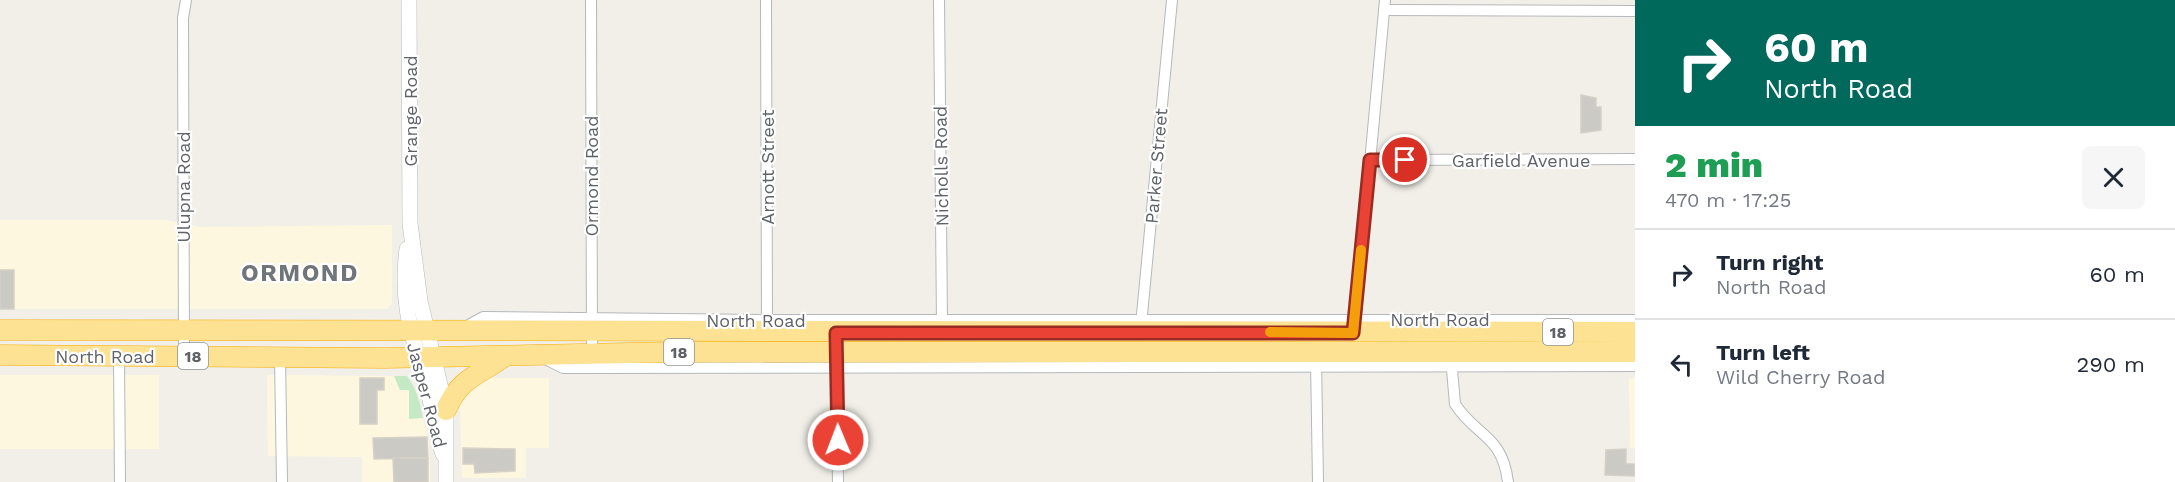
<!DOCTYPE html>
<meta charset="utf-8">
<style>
body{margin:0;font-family:"Work Sans",sans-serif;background:#f6f6f7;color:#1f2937;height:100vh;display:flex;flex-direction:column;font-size:22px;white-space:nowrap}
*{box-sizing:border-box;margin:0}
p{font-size:20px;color:#747a83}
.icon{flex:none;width:33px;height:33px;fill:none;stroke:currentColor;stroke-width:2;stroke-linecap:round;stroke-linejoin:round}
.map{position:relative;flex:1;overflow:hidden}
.side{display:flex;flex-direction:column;background:#fff;width:540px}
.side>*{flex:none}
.top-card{background:#00695c;color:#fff;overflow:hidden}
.pin{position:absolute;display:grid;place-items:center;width:51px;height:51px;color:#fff;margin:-26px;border:3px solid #fff;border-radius:50%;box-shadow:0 2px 6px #0007}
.me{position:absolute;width:66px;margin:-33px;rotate:359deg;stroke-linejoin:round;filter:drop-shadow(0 0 4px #0008)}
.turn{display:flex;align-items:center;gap:21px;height:126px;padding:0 30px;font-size:27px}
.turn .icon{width:78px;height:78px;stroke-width:2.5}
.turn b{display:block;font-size:42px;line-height:51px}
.round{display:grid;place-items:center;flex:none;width:63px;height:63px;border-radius:9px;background:#f6f6f7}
.headline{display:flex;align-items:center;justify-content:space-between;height:102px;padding:0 30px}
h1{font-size:36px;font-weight:800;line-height:45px;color:#1e9e55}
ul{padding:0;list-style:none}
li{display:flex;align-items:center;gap:18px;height:90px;padding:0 30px;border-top:2px solid #e0e1e3}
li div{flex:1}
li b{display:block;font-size:22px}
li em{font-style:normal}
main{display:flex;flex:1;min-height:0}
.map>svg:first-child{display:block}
.commercial{fill:#fef7e0}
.green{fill:#c5e8c5}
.building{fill:#cccac5;stroke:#d6d1c6;stroke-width:1.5}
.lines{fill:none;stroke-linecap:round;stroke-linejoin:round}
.street-casing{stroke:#b5b8bc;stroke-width:12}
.secondary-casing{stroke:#b6babf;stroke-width:16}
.highway-casing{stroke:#f9ab00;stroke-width:21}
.street{stroke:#fff;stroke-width:10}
.secondary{stroke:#fff;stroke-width:15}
.highway{stroke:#fde293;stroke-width:20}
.route-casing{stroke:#982c22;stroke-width:15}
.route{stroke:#ea4335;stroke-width:10}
.slow{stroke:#f59e0b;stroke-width:10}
.labels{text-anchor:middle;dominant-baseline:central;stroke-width:4.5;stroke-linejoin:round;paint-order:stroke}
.shield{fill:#fff;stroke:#8f9295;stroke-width:1.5}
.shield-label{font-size:16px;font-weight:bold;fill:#5f6368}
.street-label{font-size:18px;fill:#5f6368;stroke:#fff}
.district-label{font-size:24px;font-weight:bold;letter-spacing:1.5px;fill:#70757a;stroke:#fff}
</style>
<main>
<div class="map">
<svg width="1635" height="482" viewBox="0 0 1635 482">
<rect width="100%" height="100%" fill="#f1efe8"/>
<g class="commercial">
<polygon points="0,220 166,220 199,227 392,225 392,303 387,309 0,309"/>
<rect x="0" y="375" width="159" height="74"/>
<polygon points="267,375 407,376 416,390 429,442 430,482 362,482 362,457 268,456"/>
<polygon points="481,378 549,378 549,448 526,448 526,478 462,478 460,405"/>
<polygon points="1629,378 1635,378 1635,448 1630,448"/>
</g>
<path class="green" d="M394,376h13c10,13 13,27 16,42l-14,1v-29h-9z"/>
<g class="building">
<polygon points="1581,95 1596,98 1596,107 1601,107 1601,130 1581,133"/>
<rect x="0" y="270" width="14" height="39"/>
<polygon points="360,378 384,378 384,390 377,390 377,424 360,424"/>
<polygon points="427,437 428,458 374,459 373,438"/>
<polygon points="463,448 515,449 515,471 475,473 474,464 463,464"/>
<polygon points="1626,449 1626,464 1635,464 1635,476 1605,475 1606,450"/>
<polygon points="393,458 428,458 428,482 394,482"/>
</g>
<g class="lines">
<defs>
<g id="street">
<polyline points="591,0 592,353"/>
<polyline points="766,0 767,327"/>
<polyline points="939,0 942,324"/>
<polyline points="1384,10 1635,11"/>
<polyline points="1370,160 1635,159"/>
<polyline points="1141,325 1172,0"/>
<polyline points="1355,325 1385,0"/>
<polyline points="465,327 483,317 767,320 1635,320"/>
<polyline points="836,333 838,482"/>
<polyline points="119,356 120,482"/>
<polyline points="184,356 183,18 186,0"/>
<polyline points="280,357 282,482"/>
<polyline points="543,358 563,368 1635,366"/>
<path d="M1451,358l4,46c21,33 47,30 53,78"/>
<polyline points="1316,359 1318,482"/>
</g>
<g id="secondary">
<polyline points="409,0 410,223 420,301 446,410 446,482"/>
<path d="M407,249c-8,61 9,95 23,151 5,18 7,36 13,54"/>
</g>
<g id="highway">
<polyline points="0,330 1635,332"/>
<polyline points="0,355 385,358 675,352 1635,352"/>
<path d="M446,410c14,-33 32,-34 58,-53"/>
</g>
</defs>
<use href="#street" class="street-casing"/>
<use href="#secondary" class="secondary-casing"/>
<use href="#highway" class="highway-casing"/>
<use href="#street" class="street"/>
<use href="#secondary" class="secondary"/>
<use href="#highway" class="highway"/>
</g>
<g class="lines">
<defs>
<polyline id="route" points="838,440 836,333 1353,333 1370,160 1405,160"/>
</defs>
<use href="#route" class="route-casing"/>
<use href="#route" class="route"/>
<polyline class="slow" points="1270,332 1353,333 1361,250"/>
</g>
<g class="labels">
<g class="shield">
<rect x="1543" y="319" width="30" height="26" rx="4.5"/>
<rect x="664" y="339" width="30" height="26" rx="4.5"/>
<rect x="178" y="343" width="30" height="26" rx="4.5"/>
</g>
<g class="shield-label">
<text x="1558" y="332">18</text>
<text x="679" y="352">18</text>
<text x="193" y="356">18</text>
</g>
<g class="street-label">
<text transform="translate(410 111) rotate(-90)">Grange Road</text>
<text x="1521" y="160">Garfield Avenue</text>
<text transform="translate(941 166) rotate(-91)">Nicholls Road</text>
<text transform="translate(1156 166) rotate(-85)">Parker Street</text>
<text transform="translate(767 167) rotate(-90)">Arnott Street</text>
<text transform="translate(591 176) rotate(-90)">Ormond Road</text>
<text transform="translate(183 187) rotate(-90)">Ulupna Road</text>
<text x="1440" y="319">North Road</text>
<text x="756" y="320">North Road</text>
<text x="105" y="356">North Road</text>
<text transform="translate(427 395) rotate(75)">Jasper Road</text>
</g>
<g class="district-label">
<text x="300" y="273">ORMOND</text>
</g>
</g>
</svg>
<div class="pin" style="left:1405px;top:160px;background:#d93025"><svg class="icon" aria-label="arrive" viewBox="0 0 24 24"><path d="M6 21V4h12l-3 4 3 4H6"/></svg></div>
<svg class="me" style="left:838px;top:440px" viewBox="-20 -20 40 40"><circle r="17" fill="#ea4335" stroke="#fff" stroke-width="3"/><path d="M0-11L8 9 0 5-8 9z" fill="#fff"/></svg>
</div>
<section class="side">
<div class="top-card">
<div class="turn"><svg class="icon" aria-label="right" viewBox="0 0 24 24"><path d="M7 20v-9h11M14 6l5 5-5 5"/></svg><div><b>60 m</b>North Road</div></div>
</div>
<div class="headline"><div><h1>2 min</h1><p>470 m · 17:25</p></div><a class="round"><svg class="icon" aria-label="close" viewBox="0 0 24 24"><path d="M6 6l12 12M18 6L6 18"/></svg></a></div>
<ul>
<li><svg class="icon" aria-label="right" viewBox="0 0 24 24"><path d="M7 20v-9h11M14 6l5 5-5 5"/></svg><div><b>Turn right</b><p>North Road</p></div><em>60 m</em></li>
<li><svg class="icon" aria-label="left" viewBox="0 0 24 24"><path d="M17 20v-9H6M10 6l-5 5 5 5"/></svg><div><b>Turn left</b><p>Wild Cherry Road</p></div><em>290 m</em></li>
</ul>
</section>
</main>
